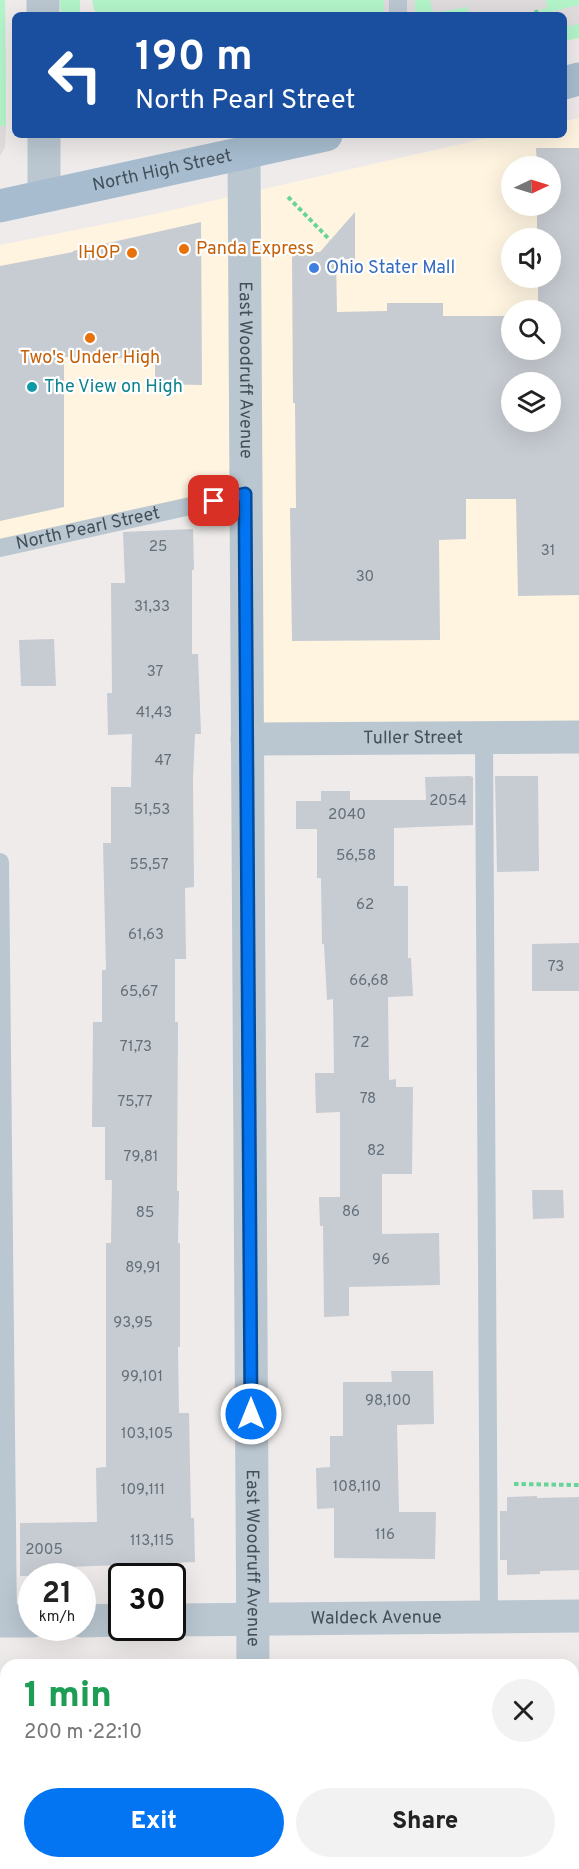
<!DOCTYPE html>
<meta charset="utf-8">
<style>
body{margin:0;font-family:Overpass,sans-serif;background:#f2f2f2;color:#222;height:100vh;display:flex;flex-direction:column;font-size:22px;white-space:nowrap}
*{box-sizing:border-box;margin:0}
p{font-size:20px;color:#767676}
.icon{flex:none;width:33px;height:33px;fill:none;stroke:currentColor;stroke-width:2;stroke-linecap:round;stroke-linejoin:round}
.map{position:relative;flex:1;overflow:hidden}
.sheet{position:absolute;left:0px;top:1659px;width:579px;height:210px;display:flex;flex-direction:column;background:#fff;border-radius:18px 18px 0 0;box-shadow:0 6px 24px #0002}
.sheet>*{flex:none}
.hud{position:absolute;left:12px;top:12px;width:555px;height:126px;border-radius:9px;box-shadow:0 6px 24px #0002;background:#1a4fa0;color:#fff;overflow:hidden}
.needle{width:39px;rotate:86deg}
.buttons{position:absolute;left:501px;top:156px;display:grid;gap:12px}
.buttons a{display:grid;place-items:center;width:60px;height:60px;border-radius:50%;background:#fff;box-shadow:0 6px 24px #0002;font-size:30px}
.speed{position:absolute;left:18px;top:1563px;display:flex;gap:12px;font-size:30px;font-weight:700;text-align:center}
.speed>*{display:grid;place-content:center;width:78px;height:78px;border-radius:50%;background:#fff;box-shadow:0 6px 24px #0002;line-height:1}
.speed small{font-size:15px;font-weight:400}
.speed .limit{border:3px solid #111;border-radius:9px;background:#fff;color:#111}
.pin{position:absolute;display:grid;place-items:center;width:51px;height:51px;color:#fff;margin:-26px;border-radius:12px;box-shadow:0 3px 9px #0006}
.me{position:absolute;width:66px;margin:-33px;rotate:0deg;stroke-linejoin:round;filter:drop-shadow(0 0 4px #0008)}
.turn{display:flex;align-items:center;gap:21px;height:126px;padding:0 24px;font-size:27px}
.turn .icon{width:78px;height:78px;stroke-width:2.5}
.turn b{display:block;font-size:42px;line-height:51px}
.round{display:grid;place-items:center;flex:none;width:63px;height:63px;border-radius:32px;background:#f2f2f2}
.overview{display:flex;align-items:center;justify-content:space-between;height:102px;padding:0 24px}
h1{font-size:36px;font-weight:800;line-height:45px;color:#1e9e55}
.action{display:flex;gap:12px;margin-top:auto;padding:12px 24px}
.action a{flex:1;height:69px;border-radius:36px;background:#0375f2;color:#fff;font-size:24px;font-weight:800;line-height:69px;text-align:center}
.action a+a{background:#f2f2f2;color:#222}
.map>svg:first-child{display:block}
.commercial{fill:#fef4e0;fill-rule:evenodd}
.education{fill:#e0dcdd}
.green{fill:#b3f4c9}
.building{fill:#c7cbd2;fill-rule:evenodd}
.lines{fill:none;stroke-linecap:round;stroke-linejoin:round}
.path{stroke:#67d59a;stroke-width:4;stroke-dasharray:4.5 3;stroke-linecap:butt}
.service{stroke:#bac7d1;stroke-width:18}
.minor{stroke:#bac7d1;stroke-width:33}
.tertiary{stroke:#bac7d1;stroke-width:33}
.primary{stroke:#a7bdcf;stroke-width:33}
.route-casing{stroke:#024c9d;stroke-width:15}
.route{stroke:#0375f2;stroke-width:10}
.food-dot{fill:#e8710a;stroke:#fff;stroke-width:2}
.shop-dot{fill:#3f7fe0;stroke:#fff;stroke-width:2}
.culture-dot{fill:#0f9aa8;stroke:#fff;stroke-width:2}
.labels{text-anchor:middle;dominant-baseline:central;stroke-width:4.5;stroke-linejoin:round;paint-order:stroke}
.number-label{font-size:15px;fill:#636f79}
.street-label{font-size:18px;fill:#42505b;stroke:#fff}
.food-label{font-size:18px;fill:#c56008;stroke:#fff;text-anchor:start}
.shop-label{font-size:18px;fill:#366cbe;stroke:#fff;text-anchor:start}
.culture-label{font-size:18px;fill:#0d838f;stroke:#fff;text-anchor:start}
</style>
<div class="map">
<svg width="579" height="1869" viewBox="0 0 579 1869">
<rect width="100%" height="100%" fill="#efebeb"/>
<path class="commercial" d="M579,118v618h-334l3,-245 -248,53v-299l155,-31 345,-79h64v-14zM512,166h38v40h-38zM512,238h38v40h-38zM512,310h38v40h-38zM512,382h38v40h-38z"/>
<g class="education">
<polygon points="0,0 5,0 6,126 5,147 0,156"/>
<polygon points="384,0 579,0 579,30 564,33 564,15 384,15"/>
</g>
<g class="green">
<polygon points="0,0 5,0 6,126 0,126"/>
<polygon points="60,0 80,0 80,15 61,15"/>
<polygon points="92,0 384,0 384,15 100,15 94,10"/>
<polygon points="415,0 430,0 433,13 467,7 470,15 415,15"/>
<polygon points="546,0 579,0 579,5 542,14 541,9 547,8"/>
<polygon points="579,24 579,38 564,41 564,27"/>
</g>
<g class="building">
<path d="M536,148h43v447l-61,1 -2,-97h-50v40l-27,1 1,100 -148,1 -2,-133h6l-1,-105h-2l-1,-150 28,-1 35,-40v47h-19l1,53 50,-1v-8h56v13h69v34h38v-40h-12v-32h12v-40h-13v-32h13v-40h-13zM512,382h38v40h-38z"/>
<polygon points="201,222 202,385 155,384 155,359 64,357 64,507 0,521 0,266 73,252 73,251"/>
<polygon points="193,529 194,570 192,570 192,654 198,654 201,734 195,734 193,779 194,887 185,888 186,959 175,959 175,1022 178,1022 177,1191 179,1191 178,1243 180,1243 180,1347 178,1347 179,1413 189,1413 191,1518 194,1518 195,1562 68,1567 68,1576 20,1576 20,1523 97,1522 96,1468 106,1467 106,1243 111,1243 112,1180 105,1180 105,1127 92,1127 93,1022 102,1022 102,970 106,970 103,843 111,843 111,787 131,787 132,734 108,735 107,693 112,693 111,583 125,583 123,532"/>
<polygon points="54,639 56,686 21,686 19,640"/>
<polygon points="470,776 473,777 473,825 394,828 394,886 408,886 408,958 411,958 413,996 388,997 389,1080 396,1079 396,1087 413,1087 412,1174 382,1174 382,1234 439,1233 440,1285 349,1287 349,1316 324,1317 323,1226 320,1226 319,1197 340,1197 340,1112 316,1113 315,1073 334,1073 333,999 327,1000 324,944 322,944 321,878 317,878 317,829 296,829 296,801 321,801 321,791 350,791 350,800 426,800 425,777"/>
<polygon points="495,776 538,776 539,871 497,872"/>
<polygon points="579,943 579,991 532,991 532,944"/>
<polygon points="532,1190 563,1190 564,1218 533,1219"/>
<polygon points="391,1371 433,1371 434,1424 397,1425 399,1512 436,1512 435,1559 334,1558 334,1508 317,1509 316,1468 330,1467 330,1436 343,1436 343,1382 392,1382"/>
<polygon points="537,1496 537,1498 579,1497 579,1570 540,1571 540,1574 507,1575 507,1560 500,1560 500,1511 507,1511 507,1497"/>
</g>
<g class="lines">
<g class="path">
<polyline points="536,10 537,15"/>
<polyline points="288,197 330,240"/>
<polyline points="514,1484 579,1485"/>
</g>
<g class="service">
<polyline points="398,0 398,15"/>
<path id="s1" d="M0,548l245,-54"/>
<polyline points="484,738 489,1617"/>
<polyline points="0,862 8,1621"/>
</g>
<g class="minor">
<path id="s2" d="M244,154l9,1511"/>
<path id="s3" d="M247,739l332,-2"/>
<path id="s4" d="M172,1620l407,-4"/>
<polyline points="0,1621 32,1621"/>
<polyline points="82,1621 122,1620"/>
<polyline points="254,1863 254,1869"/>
</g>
<g class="tertiary">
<polyline points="43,0 43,15"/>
<polyline points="44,196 44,135"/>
</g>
<g class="primary">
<polyline points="564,83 579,79"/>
<path id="s5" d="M0,206l326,-71"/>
</g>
</g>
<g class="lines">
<defs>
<polyline id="route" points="214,501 245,494 251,1414"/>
</defs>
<use href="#route" class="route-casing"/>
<use href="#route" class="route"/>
</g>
<g class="food-dot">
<circle cx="184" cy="249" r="6"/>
<circle cx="132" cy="253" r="6"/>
<circle cx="90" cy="338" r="6"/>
</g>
<circle class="shop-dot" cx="314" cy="268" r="6"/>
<circle class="culture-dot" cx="32" cy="387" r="6"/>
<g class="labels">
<g class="number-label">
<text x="158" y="547">25</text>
<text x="548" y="551">31</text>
<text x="365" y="577">30</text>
<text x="152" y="607">31,33</text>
<text x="155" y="672">37</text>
<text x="154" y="713">41,43</text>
<text x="163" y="761">47</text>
<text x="448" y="801">2054</text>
<text x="152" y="810">51,53</text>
<text x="347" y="815">2040</text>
<text x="356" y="856">56,58</text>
<text x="149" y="865">55,57</text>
<text x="365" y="905">62</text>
<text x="146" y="935">61,63</text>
<text x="556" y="967">73</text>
<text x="369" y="981">66,68</text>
<text x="139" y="992">65,67</text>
<text x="361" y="1043">72</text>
<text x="136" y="1047">71,73</text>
<text x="368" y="1099">78</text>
<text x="135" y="1102">75,77</text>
<text x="376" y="1151">82</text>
<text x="141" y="1157">79,81</text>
<text x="351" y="1212">86</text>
<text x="145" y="1213">85</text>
<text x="381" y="1260">96</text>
<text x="143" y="1268">89,91</text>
<text x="133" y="1323">93,95</text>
<text x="142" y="1377">99,101</text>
<text x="388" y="1401">98,100</text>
<text x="147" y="1434">103,105</text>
<text x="357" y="1487">108,110</text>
<text x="143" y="1490">109,111</text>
<text x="385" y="1535">116</text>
<text x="152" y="1541">113,115</text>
<text x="44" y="1550">2005</text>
</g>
<g class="street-label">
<text stroke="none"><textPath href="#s5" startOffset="166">North High Street</textPath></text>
<text stroke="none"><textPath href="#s2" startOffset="216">East Woodruff Avenue</textPath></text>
<text stroke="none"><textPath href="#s1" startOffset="90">North Pearl Street</textPath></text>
<text stroke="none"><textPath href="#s3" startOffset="166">Tuller Street</textPath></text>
<text stroke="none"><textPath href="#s2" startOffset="1404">East Woodruff Avenue</textPath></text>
<text stroke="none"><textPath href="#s4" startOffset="204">Waldeck Avenue</textPath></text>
</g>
<g class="food-label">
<text x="196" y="249">Panda Express</text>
<text x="120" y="253" text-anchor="end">IHOP</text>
<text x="90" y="358" text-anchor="middle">Two's Under High</text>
</g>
<g class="shop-label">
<text x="326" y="268">Ohio Stater Mall</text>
</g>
<g class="culture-label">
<text x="44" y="387">The View on High</text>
</g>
</g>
</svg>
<div class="buttons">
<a><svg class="needle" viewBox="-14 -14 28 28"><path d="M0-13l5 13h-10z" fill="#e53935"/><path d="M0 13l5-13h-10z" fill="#767676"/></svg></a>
<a><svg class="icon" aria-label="sound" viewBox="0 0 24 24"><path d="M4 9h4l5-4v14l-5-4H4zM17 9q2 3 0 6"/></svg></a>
<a><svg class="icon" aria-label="search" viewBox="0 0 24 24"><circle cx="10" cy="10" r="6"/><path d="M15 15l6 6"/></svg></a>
<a><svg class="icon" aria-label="layers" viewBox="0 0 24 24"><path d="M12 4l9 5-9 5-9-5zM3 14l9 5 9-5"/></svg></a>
</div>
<div class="speed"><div>21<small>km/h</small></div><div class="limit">30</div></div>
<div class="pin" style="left:214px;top:501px;background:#d93025"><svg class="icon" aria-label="arrive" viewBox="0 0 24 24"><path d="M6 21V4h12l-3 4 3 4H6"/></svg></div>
<svg class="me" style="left:251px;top:1414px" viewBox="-20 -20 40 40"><circle r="17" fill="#0375f2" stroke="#fff" stroke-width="3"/><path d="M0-11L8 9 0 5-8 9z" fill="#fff"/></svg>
<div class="hud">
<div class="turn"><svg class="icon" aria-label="left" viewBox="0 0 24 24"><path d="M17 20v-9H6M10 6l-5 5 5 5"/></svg><div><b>190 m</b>North Pearl Street</div></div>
</div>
<section class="sheet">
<div class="overview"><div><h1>1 min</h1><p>200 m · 22:10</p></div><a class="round"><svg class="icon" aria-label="close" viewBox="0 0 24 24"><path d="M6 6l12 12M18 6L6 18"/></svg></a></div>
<div class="action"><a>Exit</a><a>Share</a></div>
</section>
</div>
